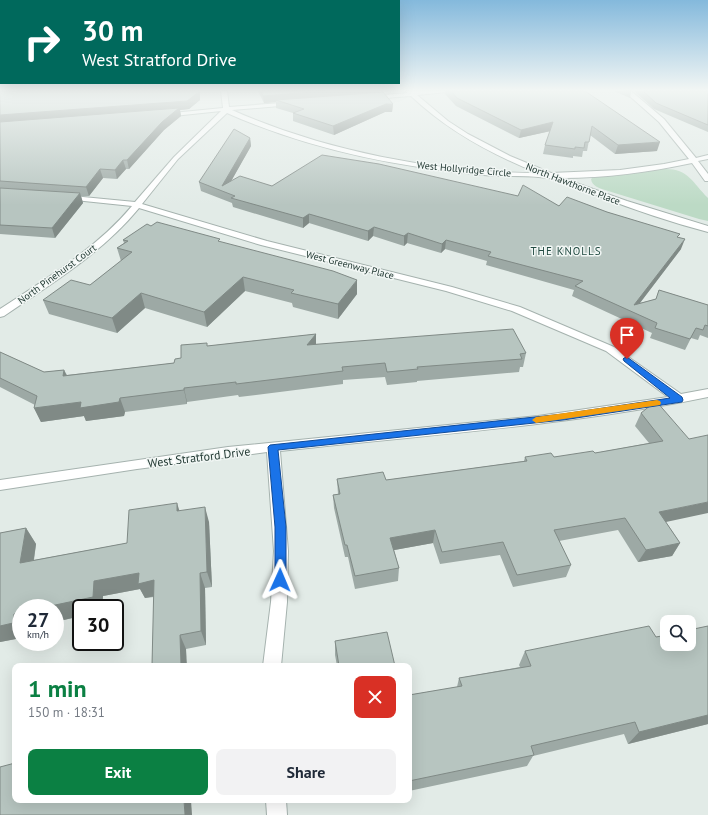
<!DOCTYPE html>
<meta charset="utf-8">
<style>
body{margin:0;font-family:"PT Sans",sans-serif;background:#f2f2f3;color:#1f2937;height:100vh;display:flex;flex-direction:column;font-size:15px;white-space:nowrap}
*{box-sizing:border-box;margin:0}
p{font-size:13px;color:#747a83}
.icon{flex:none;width:22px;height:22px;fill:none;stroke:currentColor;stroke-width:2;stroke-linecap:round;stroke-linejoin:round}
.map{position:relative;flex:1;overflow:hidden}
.side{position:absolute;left:12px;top:663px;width:400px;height:140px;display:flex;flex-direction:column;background:#fff;border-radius:8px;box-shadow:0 4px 16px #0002}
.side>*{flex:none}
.guide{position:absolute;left:0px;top:0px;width:400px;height:84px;box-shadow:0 4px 16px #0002;background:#00695c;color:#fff;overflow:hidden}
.controls{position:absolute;left:660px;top:615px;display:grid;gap:8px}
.controls a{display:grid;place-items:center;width:36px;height:36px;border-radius:8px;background:#fff;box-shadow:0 4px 16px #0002;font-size:20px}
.speed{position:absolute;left:12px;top:599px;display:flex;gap:8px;font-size:20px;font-weight:700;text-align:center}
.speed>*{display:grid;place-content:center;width:52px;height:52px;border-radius:50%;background:#fff;box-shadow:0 4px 16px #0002;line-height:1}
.speed small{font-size:10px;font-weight:400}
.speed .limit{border:2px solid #111;border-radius:6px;background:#fff;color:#111}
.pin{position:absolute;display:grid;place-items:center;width:34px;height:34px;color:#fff;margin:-41px -17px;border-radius:50% 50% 50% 0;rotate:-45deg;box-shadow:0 0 4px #0007}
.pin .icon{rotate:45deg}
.me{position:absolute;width:44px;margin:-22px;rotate:1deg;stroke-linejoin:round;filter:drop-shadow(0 0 3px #0008)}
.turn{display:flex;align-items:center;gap:14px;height:84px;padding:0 16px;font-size:18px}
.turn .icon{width:52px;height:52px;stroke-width:2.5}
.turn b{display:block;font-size:28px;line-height:34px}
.round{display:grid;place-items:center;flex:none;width:42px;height:42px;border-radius:8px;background:#f2f2f3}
.headline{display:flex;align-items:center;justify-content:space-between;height:68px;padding:0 16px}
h1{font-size:24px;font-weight:600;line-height:30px;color:#0b8043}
.primary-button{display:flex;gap:8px;margin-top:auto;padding:8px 16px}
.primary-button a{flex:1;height:46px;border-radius:8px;background:#0b8043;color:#fff;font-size:16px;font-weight:600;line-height:46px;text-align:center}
.primary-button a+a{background:#f2f2f3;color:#1f2937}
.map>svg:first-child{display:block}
.green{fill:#bcdac5}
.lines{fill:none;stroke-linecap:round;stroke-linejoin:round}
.minor-casing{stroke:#a5b2ae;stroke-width:2}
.minor{fill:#fff;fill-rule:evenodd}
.wall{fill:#9da9a5}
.shaded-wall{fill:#808a86}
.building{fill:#b7c5c0;stroke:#808a86}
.route{fill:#1a73e8;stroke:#114b97}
.slow{fill:#f59e0b}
.labels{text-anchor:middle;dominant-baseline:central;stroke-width:3;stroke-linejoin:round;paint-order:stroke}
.far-street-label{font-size:10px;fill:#233a34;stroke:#f2f7f5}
.far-neighbourhood-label{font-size:11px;letter-spacing:1px;fill:#214a41;stroke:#f2f7f5}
.street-label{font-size:12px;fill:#233a34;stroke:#f2f7f5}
</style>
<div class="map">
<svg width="708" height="815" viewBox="0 0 708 815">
<rect width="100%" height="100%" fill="#e2ebe7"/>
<path class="green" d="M663,169c25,-1 29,13 45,29v23l-9,-2 -94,-29c-6,-2 -13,-4 -14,-11l2,-2z"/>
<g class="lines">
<defs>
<g id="minor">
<path d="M221,91h6l2,16 64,-5v2l-2,1 -59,5c92,41 206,63 306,63 -47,-19 -90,-42 -127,-77l-40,3 -3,-2 1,-1 39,-3 -2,-2h51l-40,4 31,26 20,13 42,22 41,17 69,-3 44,-6 25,-5 -30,-37 -35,-31h7l33,28 32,39 12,-3v4l-10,2 10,13v7h-3l-13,-18c-43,9 -86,15 -130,15l65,23 81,25v6c-38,-10 -76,-23 -112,-37 -13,-4 -36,-16 -48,-17 -21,-3 -43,-1 -64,-3 -88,-8 -176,-26 -257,-62l-49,46 -36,45 125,37 185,46 68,20 94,40 67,47 27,-5v8c-141,29 -285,38 -428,54l8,100 -1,51 -6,64h-18l8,-64 3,-51 -7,-99 -130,17 -137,21v-10l228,-33 310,-31 130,-19 -62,-46 -94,-40 -66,-20 -185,-46 -122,-37c-37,45 -88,76 -135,108l-4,1v-8c46,-30 96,-60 132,-103l-67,-7 -4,-2 1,-2 73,7 39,-45 47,-46 -57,6 -3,-2 1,-1 61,-6z"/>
<polygon points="266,800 286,800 287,815 267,815"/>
</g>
</defs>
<use href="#minor" class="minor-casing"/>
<use href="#minor" class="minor"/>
</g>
<g class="wall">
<polygon points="0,91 200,91 200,100 189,109 180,110 181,116 164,130 129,169 126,169 117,179 103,178 89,196 81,196 83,203 55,238 0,234"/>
<polygon points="258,91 379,91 379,92 393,104 392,112 385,112 334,135 293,121 293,113 276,108 276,102 264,103"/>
<polygon points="445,91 585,91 657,151 615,154 590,135 587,151 583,151 582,157 573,156 573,158 543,154 545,145 550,131 519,138 456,106 445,94"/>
<polygon points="614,91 631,91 631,92 630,98"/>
<polygon points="634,91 708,91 708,132 654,109"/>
<polygon points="250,138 251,146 231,181 272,186 559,206 607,212 678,237 681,249 640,303 656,299 659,290 708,305 708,338 700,335 698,340 691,338 685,350 650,338 652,333 572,296 574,290 486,265 487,261 445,249 441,253 407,243 404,246 373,236 368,241 309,223 303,228 233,207 232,203 201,191 199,182"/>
<polygon points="151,226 220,242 357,294 338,319 293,307 292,303 245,291 207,327 145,308 117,333 49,314 43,300 90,285 121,261 117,248 124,243 123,240"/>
<polygon points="316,334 316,344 526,353 523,367 520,367 519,372 417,381 417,382 387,385 385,377 343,380 343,384 239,397 238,395 187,402 187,404 125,412 124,416 86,421 84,416 41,422 34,408 35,405 0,387 0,352 44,372 64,370 67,375 174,363 181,358 207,346"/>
<polygon points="641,413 689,439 666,522 680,543 672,556 638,562 618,530 559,541 571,565 566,577 513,587 500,555 440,564 433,543 394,550 399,568 398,581 355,589 348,557 345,557 334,508 333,495 338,494 337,479 386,480 524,461 525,457 554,457 595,453 649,443 635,426"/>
<polygon points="180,511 209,522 212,587 205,588 206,645 186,649 152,665 154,597 145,598 140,589 103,596 102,608 81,608 81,616 55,622 21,608 21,638 0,642 0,533 26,528 36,544 34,560 127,543"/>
<polygon points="708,626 708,724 628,744 624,734 533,756 527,766 409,791 409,695 457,687 459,678 520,667 519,665 525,651 656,637"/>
<polygon points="335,641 395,666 337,666 335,655"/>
</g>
<g class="shaded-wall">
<polygon points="200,91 200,100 189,109 180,110 181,116 164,130 129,169 127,160 0,124 0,115"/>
<polygon points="325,91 379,91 379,94 276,100 276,102 264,103 263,96"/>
<polygon points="386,104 393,104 392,112 385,112 334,135 333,126"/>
<polygon points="553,122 551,131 519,138 521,130"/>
<polygon points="250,138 251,146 225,192 222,186"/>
<polygon points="660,142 657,151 615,154 618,145"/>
<polygon points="123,160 126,169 117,179 115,170"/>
<polygon points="100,169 103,178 89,196 86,187"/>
<polygon points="80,193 83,203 55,238 52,228"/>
<polygon points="309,214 309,223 303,228 303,218"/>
<polygon points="374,227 373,236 368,241 368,231"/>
<polygon points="408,233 407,243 404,246 404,236"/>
<polygon points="685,239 681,249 633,312 634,305"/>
<polygon points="446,240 445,249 441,253 442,244"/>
<polygon points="243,277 245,291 207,327 204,312"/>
<polygon points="357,280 357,294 338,319 338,304"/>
<polygon points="141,293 145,308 117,333 112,318"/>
<polygon points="316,334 316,347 307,345"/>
<polygon points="64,370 70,383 63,376"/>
<polygon points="184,388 187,402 187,404 184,390"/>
<polygon points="120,398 125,412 124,416 86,421 84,416 41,422 34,408 81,402"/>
<polygon points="708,502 708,513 652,525 659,512"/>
<polygon points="177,503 182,519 177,511"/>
<polygon points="205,507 209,522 212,587 207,572"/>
<polygon points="26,528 36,544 31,578 20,563"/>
<polygon points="435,530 433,543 389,551 390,538"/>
<polygon points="680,543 672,556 638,562 646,550"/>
<polygon points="139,573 154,580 161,595 145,598 140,589 103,596 102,608 81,608 81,616 55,622 55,608 41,608 94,581"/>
<polygon points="200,573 205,588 206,645 201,631"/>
<polygon points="21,612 21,638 0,642 0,626 14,614"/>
<polygon points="180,635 186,649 187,666 181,666"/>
<polygon points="708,715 708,724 628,744 639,732"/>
<polygon points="184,800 191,800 192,815 185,815"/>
</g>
<g class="building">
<polygon points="0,91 199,91 199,92 187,101 0,115"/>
<polygon points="261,91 325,91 263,96"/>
<polygon points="451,91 585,91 660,142 618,145 592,126 589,142 585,142 584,148 575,147 575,149 545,145 553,122 521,130 457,98"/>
<polygon points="643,91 708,91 708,125 656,103"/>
<polygon points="383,92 393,104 386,104 333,126 293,113 304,109 276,100"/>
<polygon points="179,108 162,122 127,160 123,160 115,170 100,169 86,187 0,181 0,122"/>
<polygon points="234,129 250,138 222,186 240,176 272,186 322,155 379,164 518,196 523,185 559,206 567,197 607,212 680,234 677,237 685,239 634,305 656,299 659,290 708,305 708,326 705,325 703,330 696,328 690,339 655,328 657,323 575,286 583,281 488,256 491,252 446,240 442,244 408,233 404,236 374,227 368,231 309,214 303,218 231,198 235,196 199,182"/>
<polygon points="0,188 80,193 52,228 0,225"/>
<polygon points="157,222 220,239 218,241 333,271 357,280 338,304 291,293 294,290 243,277 204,312 141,293 112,318 43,300 71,280 90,285 132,252 117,248 128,241 123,240 147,224 151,226"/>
<polygon points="513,329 526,353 520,354 522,359 417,367 418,369 387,372 385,363 342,367 343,371 236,384 236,382 184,388 184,390 120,398 119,402 80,408 81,402 34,408 37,396 0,378 0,352 44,372 64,370 63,376 174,363 175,359 181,358 181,345 207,343 207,346 316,334 307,345"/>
<polygon points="656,401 689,439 708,435 708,502 659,512 680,543 646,550 625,518 554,530 571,565 517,575 503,542 442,552 435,530 390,538 399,568 355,576 347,545 345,545 333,495 340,494 337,479 383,472 386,480 527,461 525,457 551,453 554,457 593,451 595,453 663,441 641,413"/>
<polygon points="177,503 177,511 205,507 207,572 200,573 201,631 180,635 181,666 148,666 152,665 154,580 138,584 139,573 94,581 93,597 41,608 21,608 21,612 14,614 13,623 0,626 0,533 26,528 20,563 127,543 129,510"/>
<polygon points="649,626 656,637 667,635 667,644 689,644 689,630 708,626 708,715 639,732 635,722 531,746 534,755 409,781 409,695 462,686 459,678 531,666 525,651"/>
<polygon points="387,632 395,666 339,666 335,641"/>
<polygon points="15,763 15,800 184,800 185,815 0,815 0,767"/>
</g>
<linearGradient id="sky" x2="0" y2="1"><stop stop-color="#84b9dc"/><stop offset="0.44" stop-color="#f2f6f4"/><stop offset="1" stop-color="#f2f6f4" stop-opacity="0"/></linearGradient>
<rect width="708" height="205" fill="url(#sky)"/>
<polygon class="route" points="627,357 682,397 683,400 682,402 563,420 278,450 286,527 286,580 285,584 280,585 276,584 275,580 275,527 268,447 270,445 563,414 670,398 624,361 623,359 624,358"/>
<polygon class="slow" points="657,400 660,401 661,403 660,405 536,423 532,420 536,417"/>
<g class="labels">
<g class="far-street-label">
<text transform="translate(464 169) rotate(5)">West Hollyridge Circle</text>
<text transform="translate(573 184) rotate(21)">North Hawthorne Place</text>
<text transform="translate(350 265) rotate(14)">West Greenway Place</text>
<text transform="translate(57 274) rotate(-36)">North Pinehurst Court</text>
</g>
<g class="far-neighbourhood-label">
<text x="566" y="251">THE KNOLLS</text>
</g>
<g class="street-label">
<text transform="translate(199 457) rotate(-7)">West Stratford Drive</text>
</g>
</g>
</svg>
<div class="controls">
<a><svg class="icon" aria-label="search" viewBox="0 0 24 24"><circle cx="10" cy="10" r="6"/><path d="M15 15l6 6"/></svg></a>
</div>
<div class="speed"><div>27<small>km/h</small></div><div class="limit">30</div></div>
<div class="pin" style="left:627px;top:359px;background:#d93025"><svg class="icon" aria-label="arrive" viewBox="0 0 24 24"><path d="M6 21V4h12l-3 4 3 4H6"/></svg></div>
<svg class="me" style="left:280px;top:580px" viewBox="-20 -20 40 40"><path d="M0-17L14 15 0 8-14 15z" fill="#1a73e8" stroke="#fff" stroke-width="4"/></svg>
<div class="guide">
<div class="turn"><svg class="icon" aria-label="right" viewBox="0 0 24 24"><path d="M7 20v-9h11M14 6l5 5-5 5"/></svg><div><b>30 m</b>West Stratford Drive</div></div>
</div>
<section class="side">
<div class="headline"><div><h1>1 min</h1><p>150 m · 18:31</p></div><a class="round" style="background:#d93025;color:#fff"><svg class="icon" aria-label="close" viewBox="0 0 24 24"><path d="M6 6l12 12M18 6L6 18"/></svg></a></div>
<div class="primary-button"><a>Exit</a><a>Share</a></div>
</section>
</div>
